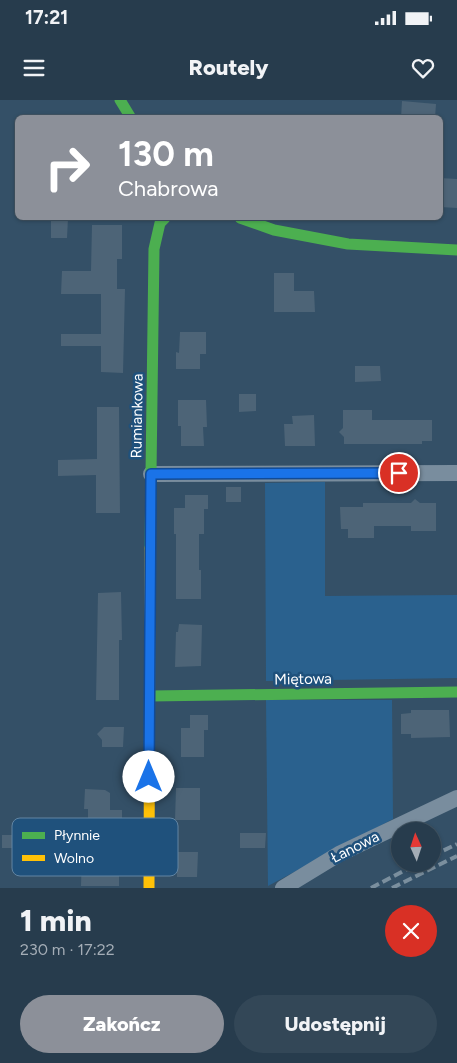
<!DOCTYPE html>
<html lang="pl">
<meta charset="utf-8">
<style>
body{margin:0;font-family:Figtree,sans-serif;background:#334757;color:#f1f3f6;height:100vh;display:flex;flex-direction:column;font-size:19px;white-space:nowrap}
*{box-sizing:border-box;margin:0}
p{font-size:16px;color:#a4adb6}
.icon{flex:none;width:28px;height:28px;fill:none;stroke:currentColor;stroke-width:2;stroke-linecap:round;stroke-linejoin:round}
.map{position:relative;height:788px;overflow:hidden}
.side{display:flex;flex-direction:column;background:#273c4d;flex:1}
.side>*{flex:none}
.hud{position:absolute;left:15px;top:15px;width:428px;height:105px;border-radius:8px;box-shadow:0 1px 4px #0004,0 0 0 1px #435665;background:#8c9099;color:#fff;overflow:hidden}
.needle{width:32px;rotate:357deg}
.fabs{position:absolute;left:391px;top:722px;display:grid;gap:10px}
.fabs a{display:grid;place-items:center;width:50px;height:50px;border-radius:50%;background:#273c4d;box-shadow:0 1px 4px #0004,0 0 0 1px #435665;font-size:25px}
.pin{position:absolute;display:grid;place-items:center;width:42px;height:42px;color:#fff;margin:-21px;border:2px solid #fff;border-radius:50%;box-shadow:0 1px 5px #0007}
.me{position:absolute;width:55px;margin:-28px;rotate:0deg;stroke-linejoin:round;filter:drop-shadow(0 0 4px #0008)}
.turn{display:flex;align-items:center;gap:18px;height:105px;padding:0 20px;font-size:22px}
.turn .icon{width:65px;height:65px;stroke-width:2.5}
.turn b{display:block;font-size:35px;line-height:42px}
.round{display:grid;place-items:center;flex:none;width:52px;height:52px;border-radius:26px;background:#334757}
.summary{display:flex;align-items:center;justify-content:space-between;height:85px;padding:0 20px}
h1{font-size:30px;font-weight:800;line-height:38px}
.primary-button{display:flex;gap:10px;margin-top:auto;padding:10px 20px}
.primary-button a{flex:1;height:58px;border-radius:30px;background:#8c9099;color:#fff;font-size:20px;font-weight:800;line-height:58px;text-align:center}
.primary-button a+a{background:#334757;color:#f1f3f6}
.status{display:flex;justify-content:space-between;align-items:center;height:35px;padding:0 25px;background:#273c4d;direction:ltr}
.status svg{height:14px;fill:currentColor}
header{display:flex;justify-content:space-between;align-items:center;height:65px;padding:0 20px;background:#273c4d;font-size:22px;font-weight:800}
.map>svg:first-child{display:block}
.green{fill:#2a618e}
.building{fill:#4d6477}
.lines{fill:none;stroke-linecap:round;stroke-linejoin:round}
.street{stroke:#798d9e;stroke-width:16}
.fast{stroke:#4caf50;stroke-width:11}
.slow{stroke:#ffc107;stroke-width:11}
.rail{stroke:#7b8f9e;stroke-width:4;stroke-dasharray:9 4;stroke-linecap:butt}
.route-casing{stroke:#114b97;stroke-width:12}
.route{stroke:#1a73e8;stroke-width:9}
.labels{text-anchor:middle;dominant-baseline:central;stroke-width:5;stroke-linejoin:round;paint-order:stroke}
.street-label{font-size:15px;fill:#fff;stroke:#1f517c}
.key{fill:#1f517c;stroke:#6285a3;stroke-width:1}
.key-label{font-size:14px;fill:#fff}
</style>
<div class="status"><b>17:21</b><svg viewBox="0 0 49 12"><path d="M0 12V9h3v3zM5 12V6h3v6zM10 12V3h3v9zM15 12V0h3v12zM26 1h20v11H26zM47 4h2v5h-2z"/></svg></div>
<header><svg class="icon" aria-label="menu" viewBox="0 0 24 24"><path d="M4 6h16M4 12h16M4 18h16"/></svg>Routely<svg class="icon" aria-label="heart" viewBox="0 0 24 24"><path d="M12 20l-8-8c-3-5 5-10 8-4 3-6 11-1 8 4z"/></svg></header>
<div class="map">
<svg width="457" height="788" viewBox="0 0 457 788">
<rect width="100%" height="100%" fill="#345067"/>
<g class="green">
<polygon points="325,382 325,496 457,495 457,578 266,581 265,383"/>
<polygon points="266,600 392,600 393,719 268,786"/>
</g>
<g class="building">
<polygon points="402,1 436,4 435,18 401,18"/>
<polygon points="440,78 457,79 457,108 440,107"/>
<polygon points="51,118 68,118 67,138 51,138"/>
<polygon points="92,125 122,125 122,159 117,159 117,189 125,189 123,273 101,272 101,246 61,246 61,234 101,234 101,194 61,194 62,171 91,171"/>
<polygon points="274,173 294,173 294,191 314,191 315,212 274,212"/>
<polygon points="180,232 206,232 206,254 200,254 200,269 176,269 176,252 179,253"/>
<polygon points="355,266 380,266 381,281 355,282"/>
<polygon points="239,294 256,294 256,311 239,312"/>
<polygon points="178,300 206,300 207,327 203,327 204,346 181,346 181,326 178,326"/>
<polygon points="97,307 119,307 120,413 96,413 96,375 58,376 58,360 97,359"/>
<polygon points="343,310 372,310 372,320 432,320 432,341 422,341 422,344 344,344 344,337 339,332 343,328"/>
<polygon points="314,315 315,346 285,346 284,324 293,324 292,316"/>
<rect x="226" y="387" width="15" height="15"/>
<polygon points="185,395 208,395 208,409 204,409 204,434 199,434 199,470 201,470 201,499 176,499 176,434 174,434 174,408 185,408"/>
<polygon points="415,399 420,403 436,403 436,431 411,431 411,426 374,426 374,438 348,438 348,429 341,429 340,407 363,407 363,403 411,403"/>
<polygon points="121,492 122,540 119,540 119,600 96,600 98,493"/>
<polygon points="179,524 202,525 201,566 175,567 176,532 178,532"/>
<polygon points="411,610 449,610 450,637 411,638 411,634 401,634 401,614 411,613"/>
<polygon points="190,615 208,615 208,630 204,630 204,657 181,657 181,628 190,628"/>
<polygon points="104,627 124,627 123,647 102,647 102,640 97,634"/>
<polygon points="176,688 200,688 200,720 175,720"/>
<polygon points="85,689 105,690 110,693 110,710 122,710 122,727 88,726 88,709 84,709"/>
<polygon points="240,733 266,733 265,748 240,748"/>
<polygon points="2,735 21,735 20,748 2,748"/>
<polygon points="82,751 119,751 119,786 81,786"/>
<polygon points="177,752 198,752 197,777 177,777"/>
</g>
<g class="lines">
<g class="street">
<polyline points="151,374 457,373"/>
<polyline points="283,788 339,754 457,698"/>
</g>
<g class="fast">
<polyline points="120,0 131,18"/>
<polyline points="240,118 274,130 348,144 457,150"/>
<polyline points="150,448 154,149 160,123 165,118"/>
<polyline points="150,596 457,592"/>
</g>
<polyline class="slow" points="149,788 150,448"/>
<g class="rail">
<polyline points="432,756 457,744"/>
<polyline points="371,788 417,764"/>
<polyline points="392,788 457,756"/>
</g>
</g>
<g class="lines">
<defs>
<polyline id="route" points="149,677 151,374 399,373"/>
</defs>
<use href="#route" class="route-casing"/>
<use href="#route" class="route"/>
</g>
<g class="labels">
<g class="street-label">
<text transform="translate(137 316) rotate(-89)">Rumiankowa</text>
<text transform="translate(303 579) rotate(-1)">Miętowa</text>
<text transform="translate(355 747) rotate(-27)">Łanowa</text>
</g>
</g>
<rect x="12" y="718" width="166" height="58" rx="8" class="key"/>
<rect x="22" y="732" width="23" height="7" fill="#4caf50"/>
<rect x="22" y="755" width="23" height="6" fill="#ffc107"/>
<g class="key-label">
<text x="54" y="740">Płynnie</text>
<text x="54" y="763">Wolno</text>
</g>
</svg>
<div class="fabs">
<a><svg class="needle" viewBox="-14 -14 28 28"><path d="M0-13l5 13h-10z" fill="#e53935"/><path d="M0 13l5-13h-10z" fill="#a4adb6"/></svg></a>
</div>
<div class="pin" style="left:399px;top:373px;background:#d93025"><svg class="icon" aria-label="arrive" viewBox="0 0 24 24"><path d="M6 21V4h12l-3 4 3 4H6"/></svg></div>
<svg class="me" style="left:149px;top:677px" viewBox="-20 -20 40 40"><circle r="19" fill="#fff"/><path d="M0-13L10 11 0 6-10 11z" fill="#1a73e8"/></svg>
<div class="hud">
<div class="turn"><svg class="icon" aria-label="right" viewBox="0 0 24 24"><path d="M7 20v-9h11M14 6l5 5-5 5"/></svg><div><b>130 m</b>Chabrowa</div></div>
</div>
</div>
<section class="side">
<div class="summary"><div><h1>1 min</h1><p>230 m · 17:22</p></div><a class="round" style="background:#d93025;color:#fff"><svg class="icon" aria-label="close" viewBox="0 0 24 24"><path d="M6 6l12 12M18 6L6 18"/></svg></a></div>
<div class="primary-button"><a>Zakończ</a><a>Udostępnij</a></div>
</section>
